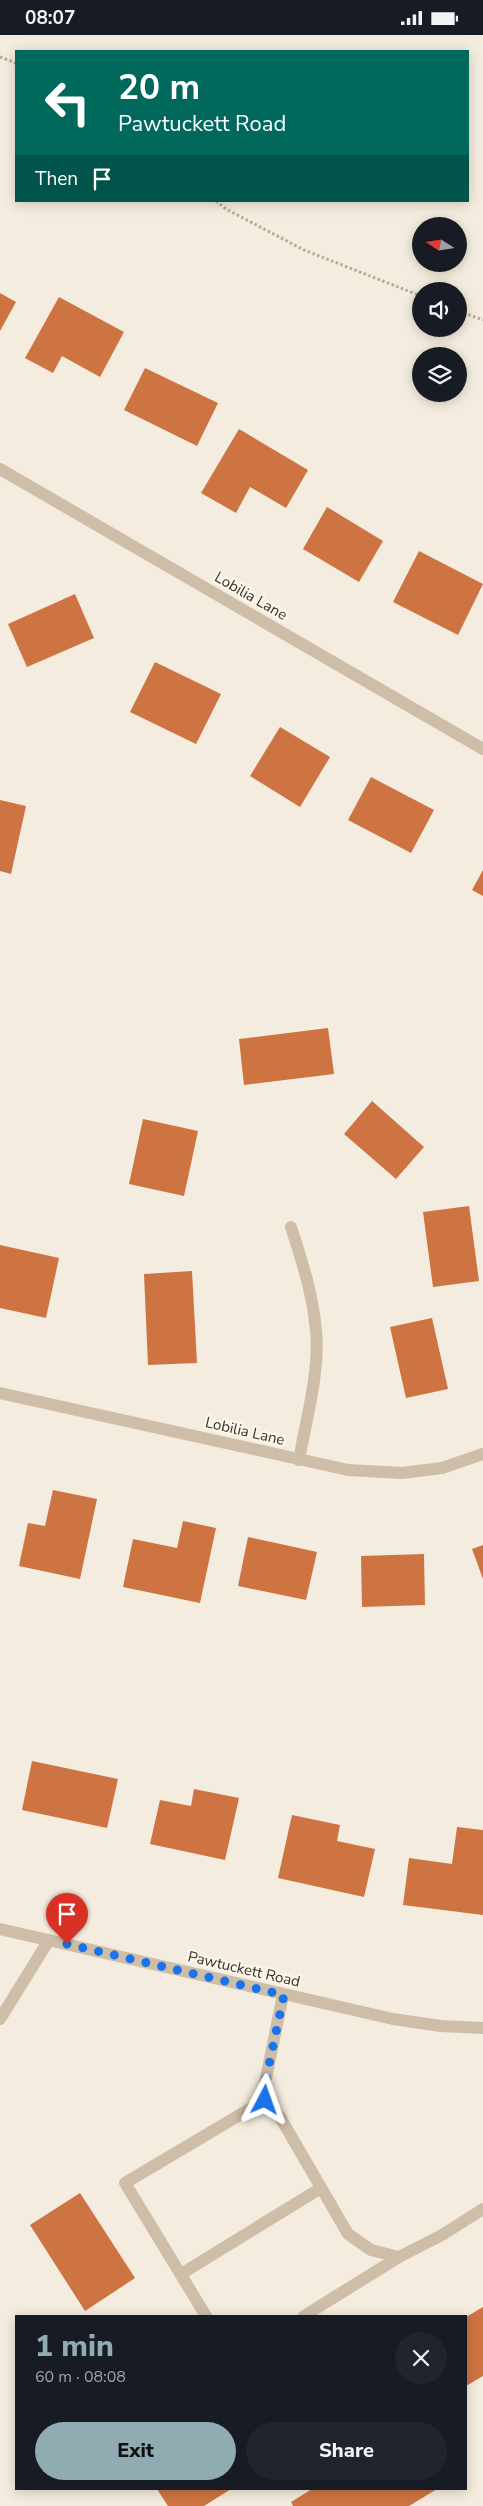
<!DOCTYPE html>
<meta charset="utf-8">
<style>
body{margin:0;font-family:"Nunito Sans",sans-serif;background:#20242c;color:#f1f3f6;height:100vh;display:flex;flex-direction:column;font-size:19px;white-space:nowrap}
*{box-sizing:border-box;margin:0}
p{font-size:16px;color:#9ea1a6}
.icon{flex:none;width:28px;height:28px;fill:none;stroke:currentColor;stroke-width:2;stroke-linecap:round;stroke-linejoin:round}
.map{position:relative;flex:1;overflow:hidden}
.side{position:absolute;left:15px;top:2280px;width:452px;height:175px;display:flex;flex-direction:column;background:#171b24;border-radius:0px;box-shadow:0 2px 12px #0003}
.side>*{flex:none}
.banner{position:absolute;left:15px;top:15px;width:454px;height:152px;border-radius:0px;box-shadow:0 2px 12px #0003;background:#00695c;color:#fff;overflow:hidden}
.needle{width:32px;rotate:282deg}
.controls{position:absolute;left:412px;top:182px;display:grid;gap:10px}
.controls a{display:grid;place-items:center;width:55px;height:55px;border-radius:50%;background:#171b24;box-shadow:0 2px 12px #0003;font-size:25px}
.pin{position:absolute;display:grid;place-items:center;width:42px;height:42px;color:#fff;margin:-51px -21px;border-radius:50% 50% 50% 0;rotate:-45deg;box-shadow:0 0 5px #0007}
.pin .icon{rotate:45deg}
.me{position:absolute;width:55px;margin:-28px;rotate:4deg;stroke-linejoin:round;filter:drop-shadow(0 0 4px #0008)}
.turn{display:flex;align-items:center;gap:18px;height:105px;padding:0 20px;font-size:22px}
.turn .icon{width:65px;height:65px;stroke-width:2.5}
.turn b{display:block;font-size:35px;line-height:42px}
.then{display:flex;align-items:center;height:48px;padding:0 20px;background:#0003;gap:10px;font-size:19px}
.round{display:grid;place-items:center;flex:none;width:52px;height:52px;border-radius:26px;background:#20242c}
.head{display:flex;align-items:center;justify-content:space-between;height:85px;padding:0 20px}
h1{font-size:30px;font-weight:800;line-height:38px;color:#91abb2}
.primary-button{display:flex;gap:10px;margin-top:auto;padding:10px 20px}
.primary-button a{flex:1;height:58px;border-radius:30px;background:#91abb2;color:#111;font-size:20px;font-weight:800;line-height:58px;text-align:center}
.primary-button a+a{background:#20242c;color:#f1f3f6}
.status{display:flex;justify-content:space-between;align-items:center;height:35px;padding:0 25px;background:#171b24;direction:ltr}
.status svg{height:14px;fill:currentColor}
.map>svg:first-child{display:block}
.building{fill:#ce7442}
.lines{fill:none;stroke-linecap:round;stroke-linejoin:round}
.path{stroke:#baa892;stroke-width:3;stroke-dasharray:2.5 2.5;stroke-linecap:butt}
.lane{stroke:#cebea8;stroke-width:12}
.street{stroke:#cebea8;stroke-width:12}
.route{stroke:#1a73e8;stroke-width:9;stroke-dasharray:0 16.2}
.labels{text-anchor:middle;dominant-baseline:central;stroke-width:5;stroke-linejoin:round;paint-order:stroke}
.street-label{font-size:15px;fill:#3a3029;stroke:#fbf6eb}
</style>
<div class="status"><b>08:07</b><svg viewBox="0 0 49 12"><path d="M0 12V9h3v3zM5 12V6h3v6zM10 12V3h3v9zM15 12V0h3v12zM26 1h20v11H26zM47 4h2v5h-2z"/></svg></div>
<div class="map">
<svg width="483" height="2471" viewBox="0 0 483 2471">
<rect width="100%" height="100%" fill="#f4ecde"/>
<g class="building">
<polygon points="0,258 16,267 0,296"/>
<polygon points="59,262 124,297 100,342 62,321 53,338 25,323"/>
<polygon points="145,333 218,368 197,411 124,375"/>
<polygon points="239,394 308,435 286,473 250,452 236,478 201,458"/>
<polygon points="327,472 383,506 359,547 303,514"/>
<polygon points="419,516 483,549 458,600 393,567"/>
<polygon points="75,559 94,603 27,632 8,589"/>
<polygon points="155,627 221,659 196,709 130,677"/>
<polygon points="280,692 330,722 300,772 250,741"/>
<polygon points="371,742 434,775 411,818 348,785"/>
<polygon points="0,765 26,771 11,839 0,836"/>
<polygon points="483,835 483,861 472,855"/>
<polygon points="328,993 334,1039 244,1050 239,1004"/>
<polygon points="372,1066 424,1112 396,1144 344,1099"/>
<polygon points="143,1084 198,1096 184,1161 129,1149"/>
<polygon points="469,1171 479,1246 433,1252 423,1177"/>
<polygon points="0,1210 59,1223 46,1283 0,1273"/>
<polygon points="192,1236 197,1328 148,1330 144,1239"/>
<polygon points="432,1283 448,1354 406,1363 390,1292"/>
<polygon points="53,1455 97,1464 80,1544 19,1531 28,1488 45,1491"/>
<polygon points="183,1486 216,1493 200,1568 123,1552 133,1504 177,1513"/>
<polygon points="248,1502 317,1517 306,1565 238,1551"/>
<polygon points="483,1510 483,1544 472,1514"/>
<polygon points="424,1519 425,1570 362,1572 361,1521"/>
<polygon points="32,1726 118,1744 107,1793 22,1775"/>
<polygon points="194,1754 239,1763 225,1825 150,1809 160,1765 191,1771"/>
<polygon points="292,1780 340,1790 337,1806 375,1814 364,1862 278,1843"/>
<polygon points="457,1792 483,1795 483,1880 403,1870 409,1823 452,1829"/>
<polygon points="80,2158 135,2243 85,2276 30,2190"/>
<polygon points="483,2272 483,2341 466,2351 466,2282"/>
<polygon points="157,2454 231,2454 204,2471 168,2471"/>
<polygon points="312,2454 437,2454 409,2471 293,2471 291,2467"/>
</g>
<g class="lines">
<g class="path">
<polyline points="0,22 16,28"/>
<polyline points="216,166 226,174 304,215 421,261"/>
<polyline points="459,276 483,285"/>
</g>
<g class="lane">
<polyline points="181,2239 321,2153"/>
<polyline points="206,2281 125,2148 265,2065"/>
<polyline points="304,2281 399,2222"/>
</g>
<g class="street">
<polyline points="0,434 483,714"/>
<path d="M291,1192c11,34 22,68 25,104 4,40 -10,89 -17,129"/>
<polyline points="0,1358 348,1435 402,1438 442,1433 483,1419"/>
<polyline points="0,1894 393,1984 441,1991 483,1993"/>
<polyline points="283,1960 264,2053 265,2065 280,2082 348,2199 371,2215 399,2222 442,2200 483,2174"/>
<polyline points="0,1984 49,1905"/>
</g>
</g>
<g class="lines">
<polyline class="route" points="67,1909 284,1960 264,2053 265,2065"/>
</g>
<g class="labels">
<g class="street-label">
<text transform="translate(251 561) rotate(30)">Lobilia Lane</text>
<text transform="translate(245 1396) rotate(13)">Lobilia Lane</text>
<text transform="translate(244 1934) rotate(13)">Pawtuckett Road</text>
</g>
</g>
</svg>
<div class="controls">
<a><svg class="needle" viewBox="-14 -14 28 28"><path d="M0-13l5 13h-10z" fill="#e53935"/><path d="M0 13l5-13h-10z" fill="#9ea1a6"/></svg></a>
<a><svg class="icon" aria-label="sound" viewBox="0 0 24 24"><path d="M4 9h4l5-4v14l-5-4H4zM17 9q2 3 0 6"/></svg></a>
<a><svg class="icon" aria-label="layers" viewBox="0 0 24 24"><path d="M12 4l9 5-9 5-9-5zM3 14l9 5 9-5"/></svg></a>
</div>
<div class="pin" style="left:67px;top:1909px;background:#d93025"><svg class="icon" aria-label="arrive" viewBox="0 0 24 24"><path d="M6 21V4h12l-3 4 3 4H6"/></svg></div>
<svg class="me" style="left:265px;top:2065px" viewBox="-20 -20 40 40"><path d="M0-17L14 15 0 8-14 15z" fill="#1a73e8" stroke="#fff" stroke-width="4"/></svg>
<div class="banner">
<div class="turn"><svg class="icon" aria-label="left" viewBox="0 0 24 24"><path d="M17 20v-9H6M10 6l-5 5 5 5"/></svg><div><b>20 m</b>Pawtuckett Road</div></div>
<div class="then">Then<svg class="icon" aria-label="arrive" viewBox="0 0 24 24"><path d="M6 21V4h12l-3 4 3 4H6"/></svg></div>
</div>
<section class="side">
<div class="head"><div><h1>1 min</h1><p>60 m · 08:08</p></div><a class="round"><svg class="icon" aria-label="close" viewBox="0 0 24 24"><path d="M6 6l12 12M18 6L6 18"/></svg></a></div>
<div class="primary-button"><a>Exit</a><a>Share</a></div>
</section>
</div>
